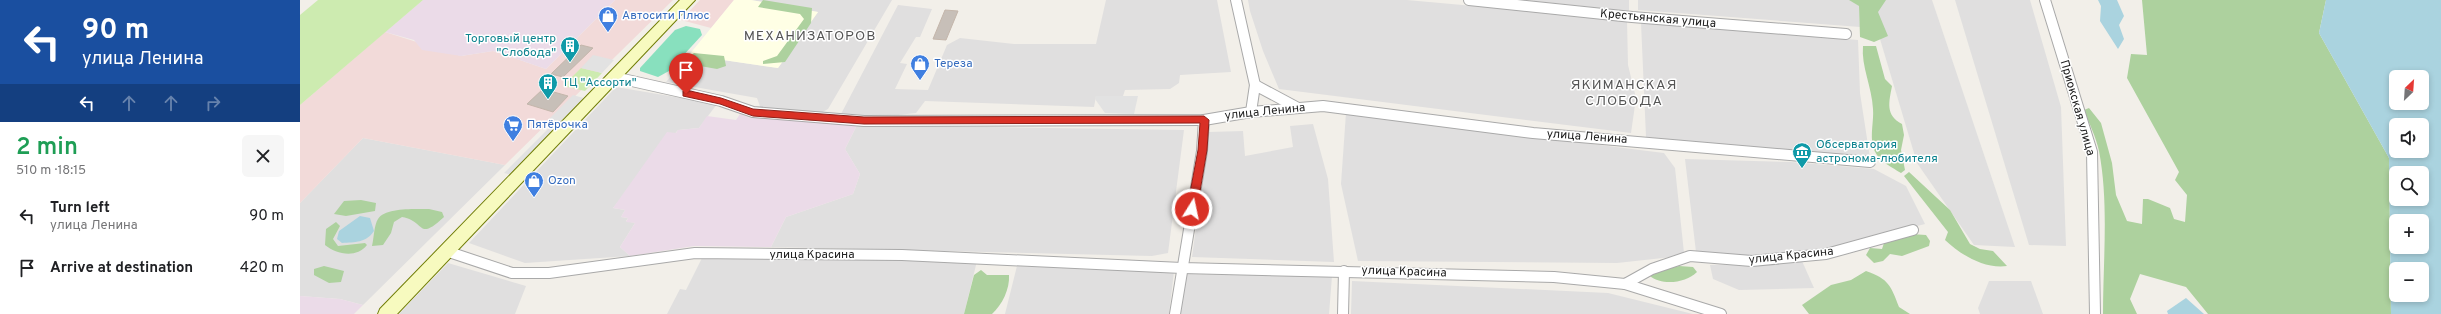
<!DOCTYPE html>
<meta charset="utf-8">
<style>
body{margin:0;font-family:Overpass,sans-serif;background:#f6f6f6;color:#202124;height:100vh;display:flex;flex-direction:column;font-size:15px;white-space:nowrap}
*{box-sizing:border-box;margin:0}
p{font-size:13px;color:#757577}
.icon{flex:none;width:22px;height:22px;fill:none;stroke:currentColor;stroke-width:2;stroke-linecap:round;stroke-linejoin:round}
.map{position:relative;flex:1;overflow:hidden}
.drawer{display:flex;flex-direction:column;background:#fff;width:300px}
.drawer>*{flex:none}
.hud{background:#1a4fa0;color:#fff;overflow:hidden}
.needle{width:26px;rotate:25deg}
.buttons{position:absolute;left:2089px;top:70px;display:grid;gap:8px}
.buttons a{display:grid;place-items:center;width:40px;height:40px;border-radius:6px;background:#fff;box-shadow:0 2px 6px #0003;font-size:20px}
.pin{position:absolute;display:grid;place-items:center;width:34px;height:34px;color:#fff;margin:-41px -17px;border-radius:50% 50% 50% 0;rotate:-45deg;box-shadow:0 0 4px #0007}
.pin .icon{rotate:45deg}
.me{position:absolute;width:44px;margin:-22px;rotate:10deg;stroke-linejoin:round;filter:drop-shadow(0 0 3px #0008)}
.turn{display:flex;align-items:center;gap:14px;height:84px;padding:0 16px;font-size:18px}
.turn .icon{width:52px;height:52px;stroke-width:2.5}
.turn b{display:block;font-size:28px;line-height:34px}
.lanes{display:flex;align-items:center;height:38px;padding:0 16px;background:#0003;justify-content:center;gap:20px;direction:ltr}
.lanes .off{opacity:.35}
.round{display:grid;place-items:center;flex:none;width:42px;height:42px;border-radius:6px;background:#f6f6f6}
.headline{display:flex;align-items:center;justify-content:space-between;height:68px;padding:0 16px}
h1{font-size:24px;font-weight:600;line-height:30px;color:#1e9e55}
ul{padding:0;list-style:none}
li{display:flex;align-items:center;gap:12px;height:52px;padding:0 16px}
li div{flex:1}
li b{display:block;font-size:15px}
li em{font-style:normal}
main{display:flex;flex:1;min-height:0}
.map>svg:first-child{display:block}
.residential{fill:#e0dfdf}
.commercial{fill:#f2dad9}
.industrial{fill:#ebdbe8}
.education{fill:#ffffe5}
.grass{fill:#cdebb0}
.forest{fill:#add19e}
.pitch{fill:#88e0be}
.parking{fill:#e2e2e2}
.water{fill:#aad3df;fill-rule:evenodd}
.building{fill:#c7bfb8;stroke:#c4b6ab}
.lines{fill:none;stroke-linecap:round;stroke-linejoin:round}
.minor-casing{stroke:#a9a9a9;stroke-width:12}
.secondary-casing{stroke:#707d05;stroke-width:2}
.minor{stroke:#fff;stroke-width:10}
.secondary{fill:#f7fabf;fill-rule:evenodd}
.route{fill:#d93025;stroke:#8d1f18}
.labels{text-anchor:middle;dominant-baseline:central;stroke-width:3;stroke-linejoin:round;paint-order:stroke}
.shop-label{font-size:12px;fill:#366cbe;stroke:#fff;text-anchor:start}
.street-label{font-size:12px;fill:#222;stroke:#fff}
.culture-label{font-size:12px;fill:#0d838f;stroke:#fff;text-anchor:start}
.quarter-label{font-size:14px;letter-spacing:1px;fill:#555;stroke:#fff}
</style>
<main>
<section class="drawer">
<div class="hud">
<div class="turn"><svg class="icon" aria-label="left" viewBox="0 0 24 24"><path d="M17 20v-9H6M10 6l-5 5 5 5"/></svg><div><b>90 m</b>улица Ленина</div></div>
<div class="lanes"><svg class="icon" aria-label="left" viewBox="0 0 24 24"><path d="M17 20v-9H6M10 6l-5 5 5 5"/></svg><svg class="icon off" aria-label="ahead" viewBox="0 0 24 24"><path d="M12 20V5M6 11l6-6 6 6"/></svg><svg class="icon off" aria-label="ahead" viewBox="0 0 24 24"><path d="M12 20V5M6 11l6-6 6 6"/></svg><svg class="icon off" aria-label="right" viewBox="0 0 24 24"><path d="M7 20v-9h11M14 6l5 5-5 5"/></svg></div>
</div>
<div class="headline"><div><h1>2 min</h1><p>510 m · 18:15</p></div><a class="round"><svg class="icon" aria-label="close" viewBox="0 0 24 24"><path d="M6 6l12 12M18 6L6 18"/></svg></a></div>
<ul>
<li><svg class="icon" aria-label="left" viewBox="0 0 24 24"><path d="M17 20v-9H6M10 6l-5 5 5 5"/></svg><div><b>Turn left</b><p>улица Ленина</p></div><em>90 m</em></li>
<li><svg class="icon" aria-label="arrive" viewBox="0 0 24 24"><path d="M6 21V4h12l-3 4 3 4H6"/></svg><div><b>Arrive at destination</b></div><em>420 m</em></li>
</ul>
</section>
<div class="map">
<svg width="2141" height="314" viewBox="0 0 2141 314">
<rect width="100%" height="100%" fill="#f2efe9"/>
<g class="residential">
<polygon points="451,0 592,0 528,109 519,114 461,109 457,98 366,82 389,55 478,68 518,12"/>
<polygon points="806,0 917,0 931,72 880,75 879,83 870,89 825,90 823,96 796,96 794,107 625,101 616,113 580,117 541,114 598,5 632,9 620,37 616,37 600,63 607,64 595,89 628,90 647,45 660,38 714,44 796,44"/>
<polygon points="948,0 1107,0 1327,20 1328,65 1336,98 1331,133 979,89 963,51 950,11"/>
<polygon points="1225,0 1329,0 1329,11"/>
<polygon points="1338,0 1553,0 1559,6 1560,27 1338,10"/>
<polygon points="1574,0 1632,0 1715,247 1674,245 1617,163 1580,39"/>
<polygon points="1655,0 1730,0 1761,107 1766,246 1729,245"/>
<polygon points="1341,23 1558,40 1560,93 1570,158 1503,153 1346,137"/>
<polygon points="316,87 417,104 399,128 378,130 313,208 325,210 321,217 328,218 326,221 335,223 320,247 330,256 225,263 169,243"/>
<polygon points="1046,113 1364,153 1375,168 1384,253 1372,257 1317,263 1058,261 1041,184"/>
<polygon points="1013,124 1028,179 1034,262 892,257 909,132 943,131 945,156 993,147 990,126"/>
<polygon points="557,125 884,130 868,253 852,256 471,247 486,217 553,194 560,174 545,149"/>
<polygon points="63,138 205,165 63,305 40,299 0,296 0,203"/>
<polygon points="1385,159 1491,162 1574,169 1606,186 1625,224 1514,252 1436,256 1396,252"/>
<polygon points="402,258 677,261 664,314 367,314 380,289 386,290"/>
<polygon points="1502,261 1514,288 1439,290 1413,279 1410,265"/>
<polygon points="148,263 226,286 215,314 99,314"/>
<polygon points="717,266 874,271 869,314 705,314"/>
<polygon points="884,274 1032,276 1029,314 879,314"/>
<polygon points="1052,281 1308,293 1393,314 1051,314"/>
<polygon points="1689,281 1731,281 1743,314 1680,314 1678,308"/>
</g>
<g class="commercial">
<polygon points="315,0 373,0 205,165 63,138 0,203 0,105 85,32 161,56 193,51 246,69"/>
<polygon points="400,0 434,0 411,28 381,20"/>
</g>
<g class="industrial">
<polygon points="123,0 315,0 246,69 193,51 161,56 122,50 114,40 85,32"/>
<polygon points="440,114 450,118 463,117 557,125 545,149 560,174 553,194 486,217 471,247 394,246 330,256 320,247 335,223 326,222 328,218 321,217 325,210 313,208 367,132 376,133 378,130 399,128 407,116 436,120"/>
<polygon points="0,296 40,299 63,305 54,314 0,314"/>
</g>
<polygon class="education" points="434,0 451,0 518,12 478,68 389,55"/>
<g class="grass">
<polygon points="18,0 123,0 0,105 0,15"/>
<polygon points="281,68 302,73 285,91 263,86"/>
</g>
<g class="forest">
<polygon points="463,0 512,8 511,23 485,62 463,64 463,61 477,56 504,19 500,14 458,7"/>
<polygon points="1549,0 1586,0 1578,12 1588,36 1574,42 1560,37 1559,6"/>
<path d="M1842,0h184l-7,33 70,125 2,156h-183l-22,-27 -46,-13 -10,25 7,15h-34c0,-53 6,-111 -4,-163 -3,-14 -10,-28 -15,-41l5,-2 12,15 11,40 4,32 11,26 15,3 1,-25h5l22,9 4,11 11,3 2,-27 -12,-15 4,-8 -52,-94 4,-24 16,1z"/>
<path d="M1563,46h13l9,33 7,7c-3,16 -7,29 10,38l2,11 -3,15 4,20 -4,3c-11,-7 -25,-13 -28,-27 -3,-11 1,-26 0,-37 -1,-22 -12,-43 -10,-63z"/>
<polygon points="394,53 424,56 426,66 417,69 389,64 387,59"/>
<path d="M1609,172l41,38 20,34 10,5 13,2 14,15c-23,3 -46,-11 -62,-26l3,-8 -44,-56z"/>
<polygon points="61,200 76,203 75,211 46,216 34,214 44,201"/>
<path d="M129,209l13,3 2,5c-27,25 -18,4 -42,0l-8,5 -3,11 -8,12 -11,1c2,-8 2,-21 6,-27 7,-12 39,-10 51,-10z"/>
<path d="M36,222l4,4 -7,13 5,7 27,-3 2,2c-11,14 -31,9 -42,0l1,-16z"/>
<polygon points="1611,234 1626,235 1630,241 1629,246 1602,256 1590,254 1583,261 1574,263 1566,255 1570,248 1582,249 1584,243"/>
<polygon points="24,266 44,271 41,282 29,283 14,275 14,269"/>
<path d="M1379,266l14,1 4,5c-11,11 -35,14 -47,4l7,-5z"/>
<path d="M681,270l6,5h22c1,14 -7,30 -17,39h-28l10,-39z"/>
<path d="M1566,271c23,8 25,15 33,36l11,7h-101l-7,-9 29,-20 20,-5z"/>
</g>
<polygon class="pitch" points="386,26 400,29 402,35 369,71 358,77 340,71 340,68 375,30"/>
<g class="parking">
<polygon points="293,55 314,60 302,73 281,68"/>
<polygon points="273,95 287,99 212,175 204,173 253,124 246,122"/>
<polygon points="796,96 838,96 834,114 805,113 795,99"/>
</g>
<g class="water">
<polygon points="1798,0 1817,0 1824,16 1819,25 1824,39 1818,49 1800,21 1801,6"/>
<path d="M2026,0h115v314h-50l-2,-156 -70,-125zM2096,77h26v26h-26zM2096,125h26v26h-26zM2096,173h26v26h-26zM2096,221h26v26h-26zM2096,269h26v26h-26z"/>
<path d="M60,216l10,2 4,13c-8,12 -19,11 -32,12l-5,-4 2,-8z"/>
<polygon points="1886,298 1904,314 1868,314 1867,311"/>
</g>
<g class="building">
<polygon points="645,10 658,11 646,40 633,39"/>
<polygon points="281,45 293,48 263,77 251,74"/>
<polygon points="243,89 268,96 253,112 227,104"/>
</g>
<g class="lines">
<defs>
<g id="minor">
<polyline points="936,0 955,85"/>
<polyline points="1169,0 1332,17 1546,34"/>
<polyline points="1745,0 1792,152 1795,314"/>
<polyline points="314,77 421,101 453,112 564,121 904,120 951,112 1023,106 1233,133 1570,162"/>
<polyline points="951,112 955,85 998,108"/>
<polyline points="146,251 212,273 249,273 395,253 602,255 882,268 1254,277 1325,284 1352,269 1390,256 1452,261 1526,254 1613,230"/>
<polyline points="1325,284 1421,314"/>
<polyline points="875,314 902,151 904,120"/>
<polyline points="1043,314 1044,271"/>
</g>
<polygon id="secondary" points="380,0 395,0 97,314 78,314 80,309"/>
</defs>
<use href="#minor" class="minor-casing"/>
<use href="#secondary" class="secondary-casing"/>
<use href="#minor" class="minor"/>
<use href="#secondary" class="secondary"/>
</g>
<polygon class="route" points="386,90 421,98 453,109 564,117 904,116 909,120 907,150 897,209 892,213 887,209 898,150 900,123 564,124 453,116 420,104 383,96 383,91"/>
<defs>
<symbol id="shop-pin" viewBox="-11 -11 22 30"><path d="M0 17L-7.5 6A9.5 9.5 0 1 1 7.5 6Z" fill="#3f7fe0" stroke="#fff"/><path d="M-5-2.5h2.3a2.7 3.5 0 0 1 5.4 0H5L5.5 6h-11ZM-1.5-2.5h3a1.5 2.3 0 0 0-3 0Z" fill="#fff"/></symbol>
<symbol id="building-pin" viewBox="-11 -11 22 30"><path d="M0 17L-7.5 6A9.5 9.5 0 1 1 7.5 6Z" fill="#0f9aa8" stroke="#fff"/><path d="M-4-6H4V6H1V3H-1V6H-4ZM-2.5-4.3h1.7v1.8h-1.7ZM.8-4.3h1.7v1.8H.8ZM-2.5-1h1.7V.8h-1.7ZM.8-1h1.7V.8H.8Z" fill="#fff"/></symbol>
<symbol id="supermarket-pin" viewBox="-11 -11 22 30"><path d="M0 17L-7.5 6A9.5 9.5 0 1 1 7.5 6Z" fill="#3f7fe0" stroke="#fff"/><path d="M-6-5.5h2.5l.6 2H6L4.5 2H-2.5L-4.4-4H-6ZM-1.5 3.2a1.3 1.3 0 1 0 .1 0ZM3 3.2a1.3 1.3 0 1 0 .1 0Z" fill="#fff"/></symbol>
<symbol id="museum-pin" viewBox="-11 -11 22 30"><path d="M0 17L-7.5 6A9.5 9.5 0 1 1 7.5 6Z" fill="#0f9aa8" stroke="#fff"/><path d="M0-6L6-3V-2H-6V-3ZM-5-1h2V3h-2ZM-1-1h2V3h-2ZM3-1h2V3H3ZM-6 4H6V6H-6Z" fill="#fff"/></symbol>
</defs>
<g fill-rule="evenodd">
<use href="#shop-pin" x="297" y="5" width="22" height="30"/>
<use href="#building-pin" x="259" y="35" width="22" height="30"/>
<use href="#shop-pin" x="609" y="53" width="22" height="30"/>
<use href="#building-pin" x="237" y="72" width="22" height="30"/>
<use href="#supermarket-pin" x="202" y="114" width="22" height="30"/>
<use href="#museum-pin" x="1491" y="141" width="22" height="30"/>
<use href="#shop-pin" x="223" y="170" width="22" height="30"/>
</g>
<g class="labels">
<g class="shop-label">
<text x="322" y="16">Автосити Плюс</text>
<text x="634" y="64">Тереза</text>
<text x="227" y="125">Пятёрочка</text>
<text x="248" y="181">Ozon</text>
</g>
<g class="street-label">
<text transform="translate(1358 19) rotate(5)">Крестьянская улица</text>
<text transform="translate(1777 108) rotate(74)">Приокская улица</text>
<text transform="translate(965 112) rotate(-6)">улица Ленина</text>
<text transform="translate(1287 137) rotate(4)">улица Ленина</text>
<text x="512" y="255">улица Красина</text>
<text transform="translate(1491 256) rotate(-6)">улица Красина</text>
<text transform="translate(1104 272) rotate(2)">улица Красина</text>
</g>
<g class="culture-label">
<text x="256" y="39" text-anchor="end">Торговый центр<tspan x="256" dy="14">"Слобода"</tspan></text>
<text x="262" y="83">ТЦ "Ассорти"</text>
<text x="1516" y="145">Обсерватория<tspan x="1516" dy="14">астронома-любителя</tspan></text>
</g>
<g class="quarter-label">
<text x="510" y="36">МЕХАНИЗАТОРОВ</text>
<text x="1324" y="85">ЯКИМАНСКАЯ<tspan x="1324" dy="16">СЛОБОДА</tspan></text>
</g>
</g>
</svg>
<div class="buttons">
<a><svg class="needle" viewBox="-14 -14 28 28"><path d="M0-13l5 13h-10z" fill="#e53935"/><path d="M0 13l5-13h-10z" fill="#757577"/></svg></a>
<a><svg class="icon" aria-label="sound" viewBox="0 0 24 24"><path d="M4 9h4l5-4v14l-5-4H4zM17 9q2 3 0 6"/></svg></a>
<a><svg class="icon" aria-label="search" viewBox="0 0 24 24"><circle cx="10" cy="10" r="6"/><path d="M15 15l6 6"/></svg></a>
<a>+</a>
<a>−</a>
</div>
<div class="pin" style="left:386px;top:94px;background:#d93025"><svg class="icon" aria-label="arrive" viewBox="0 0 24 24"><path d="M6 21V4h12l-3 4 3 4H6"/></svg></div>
<svg class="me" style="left:892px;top:209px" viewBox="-20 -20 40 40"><circle r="17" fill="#d93025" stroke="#fff" stroke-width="3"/><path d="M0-11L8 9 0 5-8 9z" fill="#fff"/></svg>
</div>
</main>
